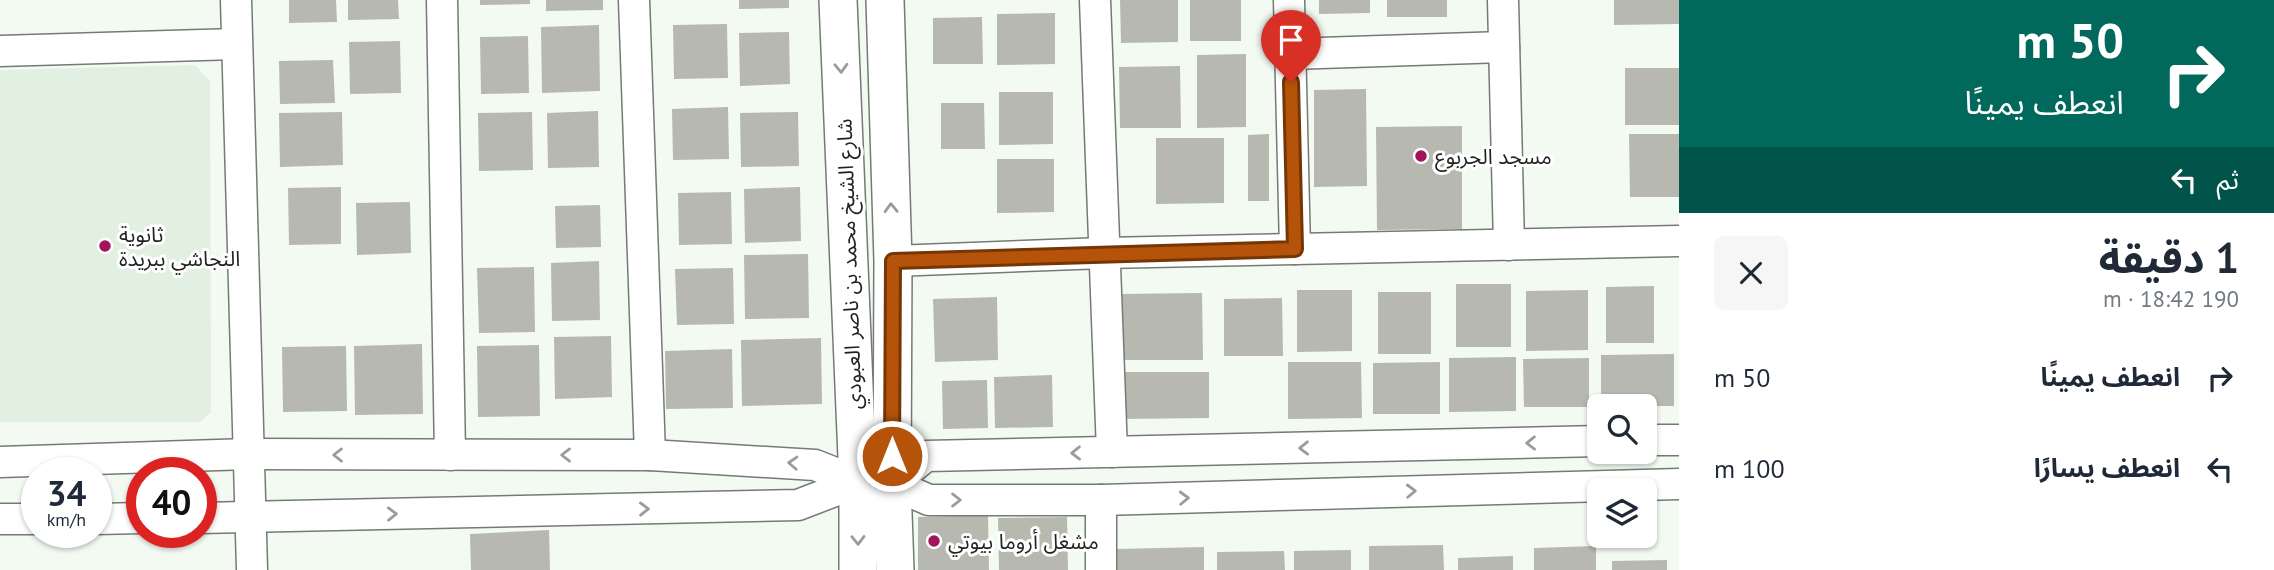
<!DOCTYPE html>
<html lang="ar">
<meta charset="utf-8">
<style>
body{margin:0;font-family:"PT Sans","Noto Sans Arabic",sans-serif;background:#f6f6f7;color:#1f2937;direction:rtl;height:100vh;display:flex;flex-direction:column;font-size:26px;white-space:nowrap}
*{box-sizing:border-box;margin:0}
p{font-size:23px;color:#747a83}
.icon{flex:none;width:38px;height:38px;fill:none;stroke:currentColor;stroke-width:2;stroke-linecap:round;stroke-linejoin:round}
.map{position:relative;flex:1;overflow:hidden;direction:ltr}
.drawer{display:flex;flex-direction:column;background:#fff;width:595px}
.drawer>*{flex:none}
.banner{background:#00695c;color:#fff;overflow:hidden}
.fabs{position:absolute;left:1587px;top:394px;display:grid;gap:14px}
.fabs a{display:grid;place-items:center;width:70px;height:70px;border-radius:10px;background:#fff;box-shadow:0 2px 5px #0004;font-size:35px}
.speed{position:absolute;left:21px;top:457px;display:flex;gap:14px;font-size:35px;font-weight:700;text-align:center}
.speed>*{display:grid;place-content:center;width:91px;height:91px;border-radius:50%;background:#fff;box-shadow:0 2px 5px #0004;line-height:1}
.speed small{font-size:18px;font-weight:400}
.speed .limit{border:10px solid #d22;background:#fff;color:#111}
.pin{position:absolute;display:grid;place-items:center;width:60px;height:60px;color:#fff;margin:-72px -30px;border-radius:50% 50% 50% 0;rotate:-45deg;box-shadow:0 0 7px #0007}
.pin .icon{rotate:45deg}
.me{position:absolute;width:77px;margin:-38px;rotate:0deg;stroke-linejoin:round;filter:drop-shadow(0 0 5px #0008)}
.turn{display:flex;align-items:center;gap:24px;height:147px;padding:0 35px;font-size:32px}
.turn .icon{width:91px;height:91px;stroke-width:2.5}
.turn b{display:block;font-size:49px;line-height:60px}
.then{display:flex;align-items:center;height:66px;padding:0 35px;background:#0003;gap:14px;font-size:26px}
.round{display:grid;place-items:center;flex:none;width:74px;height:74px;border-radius:10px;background:#f6f6f7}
.summary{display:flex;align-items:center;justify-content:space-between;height:119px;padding:0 35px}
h1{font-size:42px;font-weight:700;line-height:52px}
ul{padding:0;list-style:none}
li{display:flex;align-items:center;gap:21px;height:91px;padding:0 35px}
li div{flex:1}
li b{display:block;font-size:26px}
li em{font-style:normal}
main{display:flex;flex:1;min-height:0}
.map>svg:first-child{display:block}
.built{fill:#e2f0e2}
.building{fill:#b7b9b0}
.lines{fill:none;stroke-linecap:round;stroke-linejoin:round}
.minor-casing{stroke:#747b74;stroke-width:33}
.tertiary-casing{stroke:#747b74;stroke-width:40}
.minor{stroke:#fff;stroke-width:30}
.tertiary{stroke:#fff;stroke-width:37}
.oneway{stroke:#9a9c9a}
.route-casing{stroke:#753606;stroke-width:18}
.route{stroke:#b45309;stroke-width:12}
.poi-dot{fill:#a3155a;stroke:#fff;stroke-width:2.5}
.labels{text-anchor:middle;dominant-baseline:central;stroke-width:6;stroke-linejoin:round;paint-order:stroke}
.poi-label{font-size:21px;fill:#1f221f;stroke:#fff;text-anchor:start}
.street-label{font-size:21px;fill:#1f221f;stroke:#fff}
</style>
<main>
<section class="drawer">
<div class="banner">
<div class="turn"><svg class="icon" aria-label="right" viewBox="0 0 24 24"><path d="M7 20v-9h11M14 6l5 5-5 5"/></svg><div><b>50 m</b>انعطف يمينًا</div></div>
<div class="then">ثم<svg class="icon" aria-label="left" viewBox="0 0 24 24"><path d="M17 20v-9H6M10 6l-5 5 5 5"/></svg></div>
</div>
<div class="summary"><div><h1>1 دقيقة</h1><p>190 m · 18:42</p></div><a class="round"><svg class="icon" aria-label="close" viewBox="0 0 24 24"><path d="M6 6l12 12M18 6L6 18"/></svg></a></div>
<ul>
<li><svg class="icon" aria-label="right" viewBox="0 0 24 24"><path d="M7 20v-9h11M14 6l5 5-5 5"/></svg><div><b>انعطف يمينًا</b></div><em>50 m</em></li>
<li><svg class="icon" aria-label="left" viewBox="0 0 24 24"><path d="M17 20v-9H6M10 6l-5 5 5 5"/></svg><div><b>انعطف يسارًا</b></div><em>100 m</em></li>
</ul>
</section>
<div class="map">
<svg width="1679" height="570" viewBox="0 0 1679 570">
<rect width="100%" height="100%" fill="#f2faf2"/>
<polygon class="built" points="195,65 210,81 211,412 200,422 0,422 0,70"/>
<g class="building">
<polygon points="289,0 336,0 337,22 289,23"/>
<polygon points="348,0 398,0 399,19 348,20"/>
<polygon points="480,0 530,0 530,4 480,5"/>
<polygon points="546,0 603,0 603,10 546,11"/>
<polygon points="739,0 789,0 789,8 739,9"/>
<polygon points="1120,0 1178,0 1178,42 1121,43"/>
<rect x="1190" y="0" width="51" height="41"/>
<polygon points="1319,0 1370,0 1370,13 1319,14"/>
<rect x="1387" y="0" width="60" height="17"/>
<polygon points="1614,0 1679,0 1679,24 1614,25"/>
<polygon points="1055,13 1055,64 997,65 997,14"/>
<polygon points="982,17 983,64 933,64 933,18"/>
<polygon points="727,24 728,78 674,79 673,25"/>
<polygon points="599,25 600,91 542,93 541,27"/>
<polygon points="789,32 790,84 740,86 739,33"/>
<polygon points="528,36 529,93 481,94 480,37"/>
<polygon points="400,41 401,93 350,94 349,42"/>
<polygon points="1246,54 1246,127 1197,128 1197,55"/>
<polygon points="333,60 335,103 280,104 279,61"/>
<polygon points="1180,66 1181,128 1120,128 1119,67"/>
<rect x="1625" y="68" width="54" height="57"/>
<polygon points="1366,89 1367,186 1314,187 1314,90"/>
<polygon points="999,92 1053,92 1053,144 999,145"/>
<polygon points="941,103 984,103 985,149 941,149"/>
<polygon points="728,107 729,159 673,160 672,109"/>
<polygon points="598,111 599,167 548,168 547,113"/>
<polygon points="342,112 343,165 280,167 279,113"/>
<polygon points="532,112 533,170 479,171 478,113"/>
<polygon points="798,112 799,166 741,167 740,113"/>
<polygon points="1462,126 1462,229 1377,230 1376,127"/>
<polygon points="1269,134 1269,201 1248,201 1248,135"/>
<polygon points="1629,134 1679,134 1679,197 1630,197"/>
<polygon points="1156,138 1224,138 1224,203 1156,204"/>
<polygon points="997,159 1054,159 1054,212 997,213"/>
<polygon points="341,187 341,244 289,245 288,188"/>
<polygon points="800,187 801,241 745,243 744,189"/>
<polygon points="731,192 732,244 679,245 678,193"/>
<polygon points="410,202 411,253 357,255 356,203"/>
<polygon points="600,205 601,247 556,248 555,206"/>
<polygon points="808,254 809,318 745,319 744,255"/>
<polygon points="599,261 600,320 552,321 551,263"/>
<polygon points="534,267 535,332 479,333 477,268"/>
<polygon points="733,268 734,324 677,325 675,269"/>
<rect x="1456" y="284" width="55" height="63"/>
<polygon points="1654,286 1654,343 1606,343 1606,287"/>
<polygon points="1297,290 1352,290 1352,351 1297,352"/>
<polygon points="1588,290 1588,350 1526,351 1526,291"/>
<rect x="1378" y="292" width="53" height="62"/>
<polygon points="1202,293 1203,360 1118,360 1118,294"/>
<polygon points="997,297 998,360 935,362 933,299"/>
<polygon points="1282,298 1283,356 1224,356 1224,299"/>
<polygon points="611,336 612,397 555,399 554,337"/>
<polygon points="821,338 822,404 742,406 741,340"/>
<polygon points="422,344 423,414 355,415 354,346"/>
<polygon points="539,345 540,416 478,417 477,346"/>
<polygon points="346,346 347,411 283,412 282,347"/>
<polygon points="732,349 733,408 666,409 665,351"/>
<polygon points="1674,354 1674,406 1601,406 1601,355"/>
<polygon points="1516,357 1516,411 1449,412 1449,358"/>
<polygon points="1589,358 1589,407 1524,407 1523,359"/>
<polygon points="1288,362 1361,362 1362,418 1288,419"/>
<polygon points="1440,362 1440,414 1373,414 1373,363"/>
<polygon points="1118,372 1209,372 1209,418 1118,419"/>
<polygon points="1052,375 1053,427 995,428 994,377"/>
<polygon points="987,380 988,428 943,429 942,381"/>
<polygon points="988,515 989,570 918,570 918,517"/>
<polygon points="1067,517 1068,570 999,570 998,518"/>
<polygon points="549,530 550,570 471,570 470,534"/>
<polygon points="1443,545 1444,570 1369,570 1369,546"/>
<polygon points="1596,546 1596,570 1534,570 1534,548"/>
<polygon points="1204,547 1204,570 1116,570 1116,549"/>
<polygon points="1351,550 1351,570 1294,570 1294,551"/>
<polygon points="1284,551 1285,570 1217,570 1217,552"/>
<polygon points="1513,556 1513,570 1458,570 1458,558"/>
<polygon points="1667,560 1667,570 1612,570 1612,561"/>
</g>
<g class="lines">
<defs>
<g id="minor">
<polyline points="236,0 252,570"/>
<polyline points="442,0 450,455"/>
<polyline points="634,0 650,455"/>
<polyline points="1095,0 1112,452"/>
<polyline points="1289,0 1295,249"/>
<polyline points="1503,0 1509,245"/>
<polyline points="0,51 236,44"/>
<polyline points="1290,54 1504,47"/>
<polyline points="893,261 1104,253 1679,241"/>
<polyline points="1645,440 1679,440"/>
<polyline points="1600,441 926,456 892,484 929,500 1101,500 1679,484"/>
<polyline points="0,462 249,454 650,455 815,465 858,482"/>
<polyline points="201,518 798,505 858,482"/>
<polyline points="0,519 37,519"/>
<polyline points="96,519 142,518"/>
<polyline points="1101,570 1101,500"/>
</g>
<g id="tertiary">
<polyline points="838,0 858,482 858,570"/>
<polyline points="885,0 893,261 892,484 895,570"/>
</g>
</defs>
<use href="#minor" class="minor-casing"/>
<use href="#tertiary" class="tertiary-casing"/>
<use href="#minor" class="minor"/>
<use href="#tertiary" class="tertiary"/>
</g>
<defs><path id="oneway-chevron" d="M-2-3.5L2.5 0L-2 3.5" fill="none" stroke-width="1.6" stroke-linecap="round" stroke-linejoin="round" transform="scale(1.75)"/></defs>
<g class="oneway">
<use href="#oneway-chevron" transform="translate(841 68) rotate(88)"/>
<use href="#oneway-chevron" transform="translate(891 208) rotate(-92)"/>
<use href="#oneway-chevron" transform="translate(1531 443) rotate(179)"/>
<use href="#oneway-chevron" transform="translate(1304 448) rotate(179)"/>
<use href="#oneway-chevron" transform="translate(1076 453) rotate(179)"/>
<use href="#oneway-chevron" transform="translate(338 455) rotate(-180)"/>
<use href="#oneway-chevron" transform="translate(566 455) rotate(-180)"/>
<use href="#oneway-chevron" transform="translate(793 463) rotate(-177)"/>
<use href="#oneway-chevron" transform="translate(1411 491) rotate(-2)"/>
<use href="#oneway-chevron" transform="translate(1184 498) rotate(-2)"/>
<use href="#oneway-chevron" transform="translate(956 500)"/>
<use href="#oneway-chevron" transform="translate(644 509) rotate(-1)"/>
<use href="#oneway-chevron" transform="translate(392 514) rotate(-1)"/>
<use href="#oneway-chevron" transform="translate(858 540) rotate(89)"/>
</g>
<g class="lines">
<defs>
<polyline id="route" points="892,456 893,261 1295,249 1291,82"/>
</defs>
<use href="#route" class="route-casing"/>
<use href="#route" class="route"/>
</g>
<g class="poi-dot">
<circle cx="1421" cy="156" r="7"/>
<circle cx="105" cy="246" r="7"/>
<circle cx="934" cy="541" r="7"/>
</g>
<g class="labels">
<g class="poi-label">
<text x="1435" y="156">مسجد الجربوع</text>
<text x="119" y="234">ثانوية<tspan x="119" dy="24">النجاشي ببريدة</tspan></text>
<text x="948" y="541">مشغل أروما بيوتي</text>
</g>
<g class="street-label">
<text transform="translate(849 264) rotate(-92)">شارع الشيخ محمد بن ناصر العبودي</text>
</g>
</g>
</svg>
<div class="fabs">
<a><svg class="icon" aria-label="search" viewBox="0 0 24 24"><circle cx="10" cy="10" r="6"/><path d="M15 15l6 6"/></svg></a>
<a><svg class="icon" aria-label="layers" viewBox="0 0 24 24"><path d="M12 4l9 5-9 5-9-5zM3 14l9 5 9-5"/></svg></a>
</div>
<div class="speed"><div>34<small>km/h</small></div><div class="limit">40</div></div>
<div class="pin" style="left:1291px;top:82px;background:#d93025"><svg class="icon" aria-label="arrive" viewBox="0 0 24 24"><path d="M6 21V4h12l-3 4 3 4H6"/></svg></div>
<svg class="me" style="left:892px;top:456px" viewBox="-20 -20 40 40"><circle r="17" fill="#b45309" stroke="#fff" stroke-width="3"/><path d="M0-11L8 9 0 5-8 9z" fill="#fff"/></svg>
</div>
</main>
